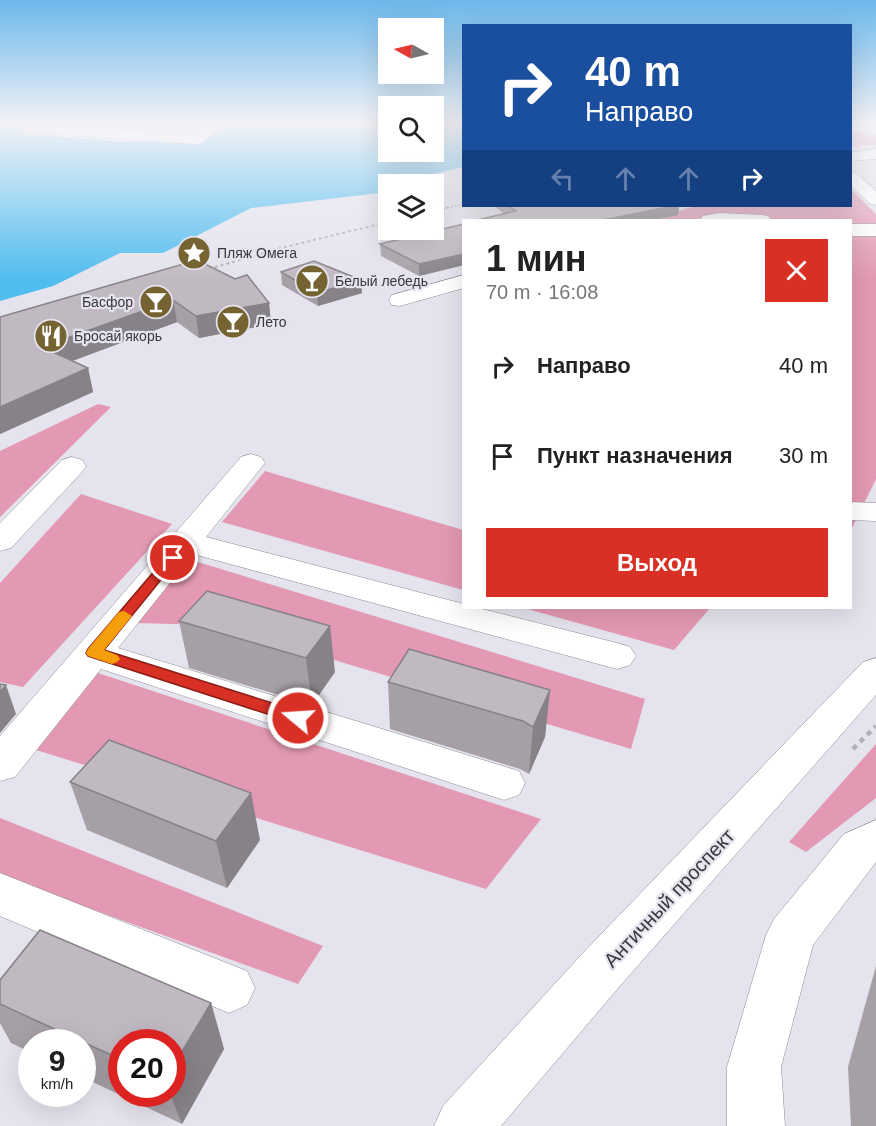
<!DOCTYPE html>
<html lang="ru">
<meta charset="utf-8">
<style>
body{margin:0;font-family:Helvetica,sans-serif;background:#f2f2f2;color:#222;height:100vh;display:flex;flex-direction:column;font-size:22px;white-space:nowrap}
*{box-sizing:border-box;margin:0}
p{font-size:20px;color:#767676}
.icon{flex:none;width:33px;height:33px;fill:none;stroke:currentColor;stroke-width:2;stroke-linecap:round;stroke-linejoin:round}
.map{position:relative;flex:1;overflow:hidden}
.details{position:absolute;left:462px;top:219px;width:390px;height:390px;display:flex;flex-direction:column;background:#fff;border-radius:0px;box-shadow:0 6px 24px #0002}
.details>*{flex:none}
.top-card{position:absolute;left:462px;top:24px;width:390px;height:183px;border-radius:0px;box-shadow:0 6px 24px #0002;background:#1a4fa0;color:#fff;overflow:hidden}
.needle{width:39px;rotate:278deg}
.tools{position:absolute;left:378px;top:18px;display:grid;gap:12px}
.tools a{display:grid;place-items:center;width:66px;height:66px;border-radius:0px;background:#fff;box-shadow:0 6px 24px #0002;font-size:30px}
.speed{position:absolute;left:18px;top:1029px;display:flex;gap:12px;font-size:30px;font-weight:700;text-align:center}
.speed>*{display:grid;place-content:center;width:78px;height:78px;border-radius:50%;background:#fff;box-shadow:0 6px 24px #0002;line-height:1}
.speed small{font-size:15px;font-weight:400}
.speed .limit{border:9px solid #d22;background:#fff;color:#111}
.pin{position:absolute;display:grid;place-items:center;width:51px;height:51px;color:#fff;margin:-26px;border:3px solid #fff;border-radius:50%;box-shadow:0 2px 6px #0007}
.me{position:absolute;width:66px;margin:-33px;rotate:288deg;stroke-linejoin:round;filter:drop-shadow(0 0 4px #0008)}
.turn{display:flex;align-items:center;gap:21px;height:126px;padding:0 24px;font-size:27px}
.turn .icon{width:78px;height:78px;stroke-width:2.5}
.turn b{display:block;font-size:42px;line-height:51px}
.lanes{display:flex;align-items:center;height:57px;padding:0 24px;background:#0003;justify-content:center;gap:30px;direction:ltr}
.lanes .off{opacity:.35}
.round{display:grid;place-items:center;flex:none;width:63px;height:63px;border-radius:0px;background:#f2f2f2}
.headline{display:flex;align-items:center;justify-content:space-between;height:102px;padding:0 24px}
h1{font-size:36px;font-weight:700;line-height:45px}
.action{display:flex;gap:12px;margin-top:auto;padding:12px 24px}
.action a{flex:1;height:69px;border-radius:0px;background:#d93025;color:#fff;font-size:24px;font-weight:700;line-height:69px;text-align:center}
ul{padding:0;list-style:none}
li{display:flex;align-items:center;gap:18px;height:90px;padding:0 24px}
li div{flex:1}
li b{display:block;font-size:22px}
li em{font-style:normal}
.map>svg:first-child{display:block}
.green{fill:#e399b3}
.water{fill:#50bdef}
.lines{fill:none;stroke-linecap:round;stroke-linejoin:round}
.minor-casing{stroke:#8c8b94;stroke-width:1}
.major-casing{stroke:#8c8b94;stroke-width:1}
.path-far2{stroke:#b1b0b8;stroke-width:1.5;stroke-dasharray:2 2;stroke-linecap:butt}
.path-far1{stroke:#b1b0b8;stroke-width:2;stroke-dasharray:3 3;stroke-linecap:butt}
.path{stroke:#b1b0b8;stroke-width:4.5;stroke-dasharray:5 5;stroke-linecap:butt}
.minor{fill:#fff;fill-rule:evenodd}
.major{fill:#fff;fill-rule:evenodd}
.wall{fill:#a69fa6;fill-rule:evenodd}
.shaded-wall{fill:#878287}
.building{fill:#c1b9c1;stroke:#878287;stroke-width:1.5}
.route{fill:#d93025;stroke:#8d1f18;stroke-width:1.5}
.slow{fill:#f59e0b}
.labels{text-anchor:middle;dominant-baseline:central;stroke-width:4.5;stroke-linejoin:round;paint-order:stroke}
.far-poi-label{font-size:14px;fill:#39383c;stroke:#e5e3ed;text-anchor:start}
.near-street-label{font-size:20px;fill:#39383c;stroke:#e5e3ed}
</style>
<div class="map">
<svg width="876" height="1126" viewBox="0 0 876 1126">
<rect width="100%" height="100%" fill="#e5e3ed"/>
<g class="green">
<polygon points="850,131 876,135 876,145 851,146"/>
<polygon points="851,189 876,214 876,479 851,530 850,220 649,220 692,207 689,206 850,206"/>
<polygon points="98,404 111,407 0,517 0,451"/>
<polygon points="265,471 463,530 463,590 222,522"/>
<polygon points="81,494 172,524 23,687 0,682 0,583"/>
<polygon points="185,558 645,699 631,749 217,625 132,623"/>
<polygon points="524,608 710,608 674,650"/>
<polygon points="95,672 541,819 486,889 36,750"/>
<polygon points="876,744 876,798 806,852 789,842"/>
<polygon points="0,818 323,946 298,984 0,876"/>
</g>
<polygon class="water" points="0,123 26,123 22,134 33,135 122,142 200,143 231,123 388,123 388,152 434,152 434,123 463,123 463,167 434,174 410,184 388,184 388,192 251,208 163,253 120,253 53,286 0,301"/>
<g class="lines">
<defs>
<g id="minor">
<polygon points="28,123 194,135 211,123 226,123 202,143 197,144 33,133 26,129"/>
<polygon points="876,149 876,159 850,161 850,153"/>
<polygon points="850,171 856,173 876,191 876,205 870,204 850,185"/>
<polygon points="719,213 762,215 768,216 771,220 700,220 703,216"/>
<rect x="850" y="224" width="26" height="12"/>
<polygon points="464,275 464,288 400,306 392,305 389,300 392,295"/>
<polygon points="251,454 261,457 265,463 206,537 464,604 464,608 478,608 617,643 630,647 636,656 630,665 617,669 193,554 118,648 519,771 525,783 519,795 504,800 101,669 15,777 0,781 0,736 241,457"/>
<polygon points="72,457 82,460 86,466 82,472 11,548 0,551 0,523 62,460"/>
<polygon points="850,502 876,503 876,521 850,520"/>
<polygon points="876,658 876,695 619,987 501,1126 434,1126 443,1106 583,953 863,662"/>
<polygon points="876,820 876,862 813,945 781,1067 785,1126 727,1126 727,1067 766,935 774,919 844,834"/>
<polygon points="0,873 247,971 255,988 247,1005 229,1013 0,916"/>
</g>
<polygon id="major" points="850,123 876,126 876,134 850,130"/>
</defs>
<use href="#minor" class="minor-casing"/>
<use href="#major" class="major-casing"/>
<polyline class="path-far2" points="443,209 464,204"/>
<g class="path-far1">
<polyline points="434,211 449,207"/>
<polyline points="209,269 277,249 388,222"/>
</g>
<polyline class="path" points="853,749 876,726"/>
<use href="#minor" class="minor"/>
<use href="#major" class="major"/>
</g>
<g class="wall">
<polygon points="61,123 83,123 83,124"/>
<polygon points="494,206 679,206 678,215 653,220 477,220 504,214"/>
<polygon points="464,224 464,265 419,276 381,256 380,244"/>
<polygon points="281,272 362,293 318,306 282,285"/>
<polygon points="235,279 269,303 271,324 199,338 177,322 72,361 88,368 93,392 0,434 0,317"/>
<polygon points="207,591 335,672 312,705 189,668 179,621"/>
<polygon points="388,682 550,690 545,737 529,774 520,769 390,729"/>
<polygon points="70,782 260,840 227,888 87,830"/>
<polygon points="876,966 876,1126 851,1126 848,1067"/>
<path d="M0,980l211,23 13,46 -42,75 -100,-47v-35h-50v11l-21,-10 -11,-20zM122,1042h50v52h-50z"/>
</g>
<g class="shaded-wall">
<polygon points="673,206 679,206 678,215 653,220 603,220"/>
<polygon points="464,254 464,265 419,276 419,264"/>
<polygon points="361,280 362,293 318,306 317,293"/>
<polygon points="173,300 177,322 48,370 42,347"/>
<polygon points="269,303 271,324 199,338 196,316"/>
<polygon points="88,368 93,392 0,434 0,407"/>
<polygon points="330,626 335,672 312,705 306,658"/>
<polygon points="6,685 16,714 0,733 0,692"/>
<polygon points="550,690 545,737 529,774 533,727"/>
<polygon points="251,793 260,840 227,888 216,841"/>
<polygon points="211,1003 224,1049 182,1124 170,1094 172,1094 172,1068"/>
</g>
<g class="building">
<polygon points="508,206 673,206 603,220 477,220 516,211"/>
<polygon points="464,224 464,254 419,264 380,244"/>
<polygon points="197,260 235,279 247,275 269,303 196,316 173,300 42,347 88,368 0,407 0,317"/>
<polygon points="314,261 361,280 317,293 281,272"/>
<polygon points="207,591 330,626 306,658 179,621"/>
<polygon points="409,649 550,690 533,727 523,721 388,682"/>
<polygon points="0,684 6,685 0,692"/>
<polygon points="109,740 251,793 216,841 70,782"/>
<polygon points="40,930 211,1003 172,1068 172,1042 122,1042 122,1060 0,1004 0,980"/>
</g>
<linearGradient id="sky" x2="0" y2="1"><stop stop-color="#6bb8eb"/><stop offset="0.44" stop-color="#f3f2f7"/><stop offset="1" stop-color="#f3f2f7" stop-opacity="0"/></linearGradient>
<rect width="876" height="280" fill="url(#sky)"/>
<polygon class="route" points="173,553 179,558 177,560 104,650 304,713 307,718 304,722 298,724 88,656 86,653 88,649 168,555"/>
<polygon class="slow" points="124,611 132,616 104,650 117,655 120,659 117,662 112,664 88,656 86,653 88,649 119,612"/>
<defs>
<symbol id="sight-disc" viewBox="-11 -11 22 22"><circle r="9.5" fill="#756432" stroke="#e5e3ed"/><path d="M0-6L1.8-2.2L6-1.7L2.9 1.2L3.7 5.4L0 3.3L-3.7 5.4L-2.9 1.2L-6-1.7L-1.8-2.2Z" fill="#fff"/></symbol>
<symbol id="bar-disc" viewBox="-11 -11 22 22"><circle r="9.5" fill="#756432" stroke="#e5e3ed"/><path d="M-6-5H6L.8 .8V4.5H3.5V6h-7V4.5H-.8V.8Z" fill="#fff"/></symbol>
<symbol id="restaurant-disc" viewBox="-11 -11 22 22"><circle r="9.5" fill="#756432" stroke="#e5e3ed"/><path d="M-5-6h1v4h1v-4h1v4h1v-4h1v5L-1.5 .5V6h-2V.5L-5-1ZM5-6V6H3V1.5H1.5Q1.5-4 5-6Z" fill="#fff"/></symbol>
</defs>
<g fill-rule="evenodd">
<use href="#sight-disc" x="175" y="234" width="38" height="38"/>
<use href="#bar-disc" x="293" y="262" width="38" height="38"/>
<use href="#bar-disc" x="137" y="283" width="38" height="38"/>
<use href="#bar-disc" x="214" y="303" width="38" height="38"/>
<use href="#restaurant-disc" x="32" y="317" width="38" height="38"/>
</g>
<g class="labels">
<g class="far-poi-label">
<text x="217" y="253">Пляж Омега</text>
<text x="335" y="281">Белый лебедь</text>
<text x="133" y="302" text-anchor="end">Басфор</text>
<text x="256" y="322">Лето</text>
<text x="74" y="336">Бросай якорь</text>
</g>
<g class="near-street-label">
<text transform="translate(669 898) rotate(-47)">Античный проспект</text>
</g>
</g>
</svg>
<div class="tools">
<a><svg class="needle" viewBox="-14 -14 28 28"><path d="M0-13l5 13h-10z" fill="#e53935"/><path d="M0 13l5-13h-10z" fill="#767676"/></svg></a>
<a><svg class="icon" aria-label="search" viewBox="0 0 24 24"><circle cx="10" cy="10" r="6"/><path d="M15 15l6 6"/></svg></a>
<a><svg class="icon" aria-label="layers" viewBox="0 0 24 24"><path d="M12 4l9 5-9 5-9-5zM3 14l9 5 9-5"/></svg></a>
</div>
<div class="speed"><div>9<small>km/h</small></div><div class="limit">20</div></div>
<div class="pin" style="left:173px;top:558px;background:#d93025"><svg class="icon" aria-label="arrive" viewBox="0 0 24 24"><path d="M6 21V4h12l-3 4 3 4H6"/></svg></div>
<svg class="me" style="left:298px;top:718px" viewBox="-20 -20 40 40"><circle r="17" fill="#d93025" stroke="#fff" stroke-width="3"/><path d="M0-11L8 9 0 5-8 9z" fill="#fff"/></svg>
<div class="top-card">
<div class="turn"><svg class="icon" aria-label="right" viewBox="0 0 24 24"><path d="M7 20v-9h11M14 6l5 5-5 5"/></svg><div><b>40 m</b>Направо</div></div>
<div class="lanes"><svg class="icon off" aria-label="left" viewBox="0 0 24 24"><path d="M17 20v-9H6M10 6l-5 5 5 5"/></svg><svg class="icon off" aria-label="ahead" viewBox="0 0 24 24"><path d="M12 20V5M6 11l6-6 6 6"/></svg><svg class="icon off" aria-label="ahead" viewBox="0 0 24 24"><path d="M12 20V5M6 11l6-6 6 6"/></svg><svg class="icon" aria-label="right" viewBox="0 0 24 24"><path d="M7 20v-9h11M14 6l5 5-5 5"/></svg></div>
</div>
<section class="details">
<div class="headline"><div><h1>1 мин</h1><p>70 m · 16:08</p></div><a class="round" style="background:#d93025;color:#fff"><svg class="icon" aria-label="close" viewBox="0 0 24 24"><path d="M6 6l12 12M18 6L6 18"/></svg></a></div>
<ul>
<li><svg class="icon" aria-label="right" viewBox="0 0 24 24"><path d="M7 20v-9h11M14 6l5 5-5 5"/></svg><div><b>Направо</b></div><em>40 m</em></li>
<li><svg class="icon" aria-label="arrive" viewBox="0 0 24 24"><path d="M6 21V4h12l-3 4 3 4H6"/></svg><div><b>Пункт назначения</b></div><em>30 m</em></li>
</ul>
<div class="action"><a>Выход</a></div>
</section>
</div>
